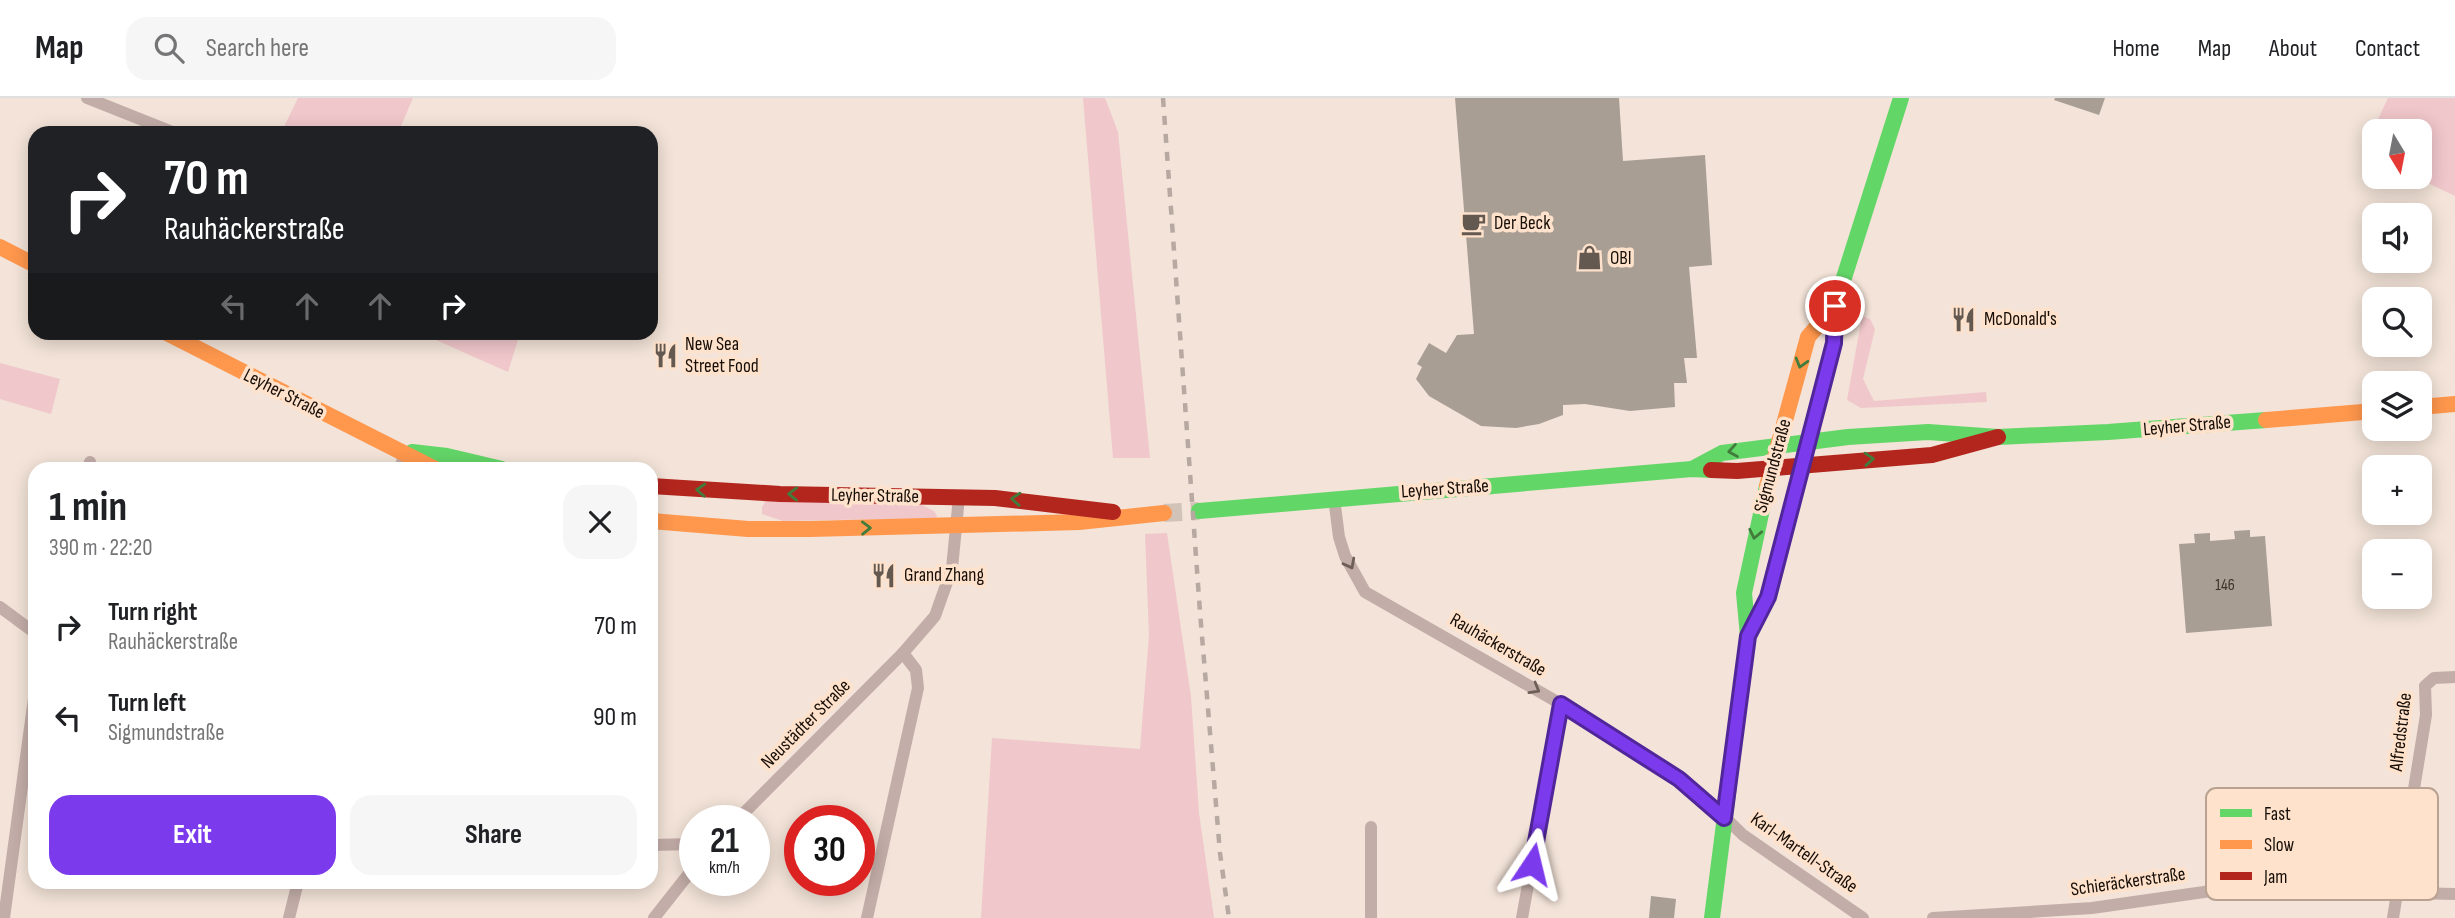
<!DOCTYPE html>
<meta charset="utf-8">
<style>
body{margin:0;font-family:"Sofia Sans Condensed",sans-serif;background:#f6f6f6;color:#202124;height:100vh;display:flex;flex-direction:column;font-size:26px;white-space:nowrap}
*{box-sizing:border-box;margin:0}
p{font-size:23px;color:#757577}
.icon{flex:none;width:38px;height:38px;fill:none;stroke:currentColor;stroke-width:2;stroke-linecap:round;stroke-linejoin:round}
.map{position:relative;flex:1;overflow:hidden}
.sheet{position:absolute;left:28px;top:364px;width:630px;height:427px;display:flex;flex-direction:column;background:#fff;border-radius:21px;box-shadow:0 4px 18px #0003}
.sheet>*{flex:none}
.banner{position:absolute;left:28px;top:28px;width:630px;height:214px;border-radius:21px;box-shadow:0 4px 18px #0003;background:#202124;color:#fff;overflow:hidden}
.needle{width:46px;rotate:170deg}
.tools{position:absolute;left:2362px;top:21px;display:grid;gap:14px}
.tools a{display:grid;place-items:center;width:70px;height:70px;border-radius:14px;background:#fff;box-shadow:0 4px 18px #0003;font-size:35px}
.speed{position:absolute;left:679px;top:707px;display:flex;gap:14px;font-size:35px;font-weight:700;text-align:center}
.speed>*{display:grid;place-content:center;width:91px;height:91px;border-radius:50%;background:#fff;box-shadow:0 4px 18px #0003;line-height:1}
.speed small{font-size:18px;font-weight:400}
.speed .limit{border:10px solid #d22;background:#fff;color:#111}
.pin{position:absolute;display:grid;place-items:center;width:60px;height:60px;color:#fff;margin:-30px;border:4px solid #fff;border-radius:50%;box-shadow:0 2px 7px #0007}
.me{position:absolute;width:77px;margin:-38px;rotate:10deg;stroke-linejoin:round;filter:drop-shadow(0 0 5px #0008)}
.turn{display:flex;align-items:center;gap:24px;height:147px;padding:0 21px;font-size:32px}
.turn .icon{width:91px;height:91px;stroke-width:2.5}
.turn b{display:block;font-size:49px;line-height:60px}
.lanes{display:flex;align-items:center;height:66px;padding:0 21px;background:#0003;justify-content:center;gap:35px;direction:ltr}
.lanes .off{opacity:.35}
.round{display:grid;place-items:center;flex:none;width:74px;height:74px;border-radius:21px;background:#f6f6f6}
.overview{display:flex;align-items:center;justify-content:space-between;height:119px;padding:0 21px}
h1{font-size:42px;font-weight:700;line-height:52px}
.cta{display:flex;gap:14px;margin-top:auto;padding:14px 21px}
.cta a{flex:1;height:80px;border-radius:21px;background:#7c3aed;color:#fff;font-size:28px;font-weight:700;line-height:80px;text-align:center}
.cta a+a{background:#f6f6f6;color:#202124}
ul{padding:0;list-style:none}
li{display:flex;align-items:center;gap:21px;height:91px;padding:0 21px}
li div{flex:1}
li b{display:block;font-size:26px}
li em{font-style:normal}
header{display:flex;align-items:center;gap:42px;box-sizing:border-box;height:98px;padding:0 35px;background:#fff;border-bottom:2px solid #e0e0e0}
header strong{font-size:33px}
nav{display:flex;gap:38px;margin-inline-start:auto;font-size:24px}
.search{width:490px;height:63px;background:#f6f6f6;display:flex;align-items:center;gap:18px;box-sizing:border-box;padding:0 24px;border-radius:21px;color:#757577;font-size:26px}
.map>svg:first-child{display:block}
.green{fill:#f0c7cb}
.building{fill:#a89e94}
.lines{fill:none;stroke-linecap:round;stroke-linejoin:round}
.secondary-tunnel{stroke:#d2c3b9;stroke-width:18;stroke-dasharray:18 9;stroke-linecap:butt}
.street{stroke:#c3ada8;stroke-width:12}
.fast{stroke:#63d668;stroke-width:16}
.slow{stroke:#ff974d;stroke-width:16}
.jam{stroke:#b3261e;stroke-width:16}
.rail{stroke:#b7a8a1;stroke-width:4.5;stroke-dasharray:9 9;stroke-linecap:butt}
.oneway{stroke:#417c3c}
.oneway2{stroke:#6d5e58}
.route-casing{stroke:#51269a;stroke-width:18}
.route{stroke:#7c3aed;stroke-width:12}
.labels{text-anchor:middle;dominant-baseline:central;stroke-width:7;stroke-linejoin:round;paint-order:stroke}
.number-label{font-size:16px;fill:#3b322a}
.poi-label{font-size:19px;fill:#170e07;stroke:#ffe2cc;text-anchor:start}
.street-label{font-size:19px;fill:#170e07;stroke:#ffe2cc}
.key{fill:#ffe2cc;stroke:#b9a291;stroke-width:2}
.key-label{font-size:19px;fill:#170e07}
</style>
<header>
<strong>Map</strong>
<div class="search"><svg class="icon" aria-label="search" viewBox="0 0 24 24"><circle cx="10" cy="10" r="6"/><path d="M15 15l6 6"/></svg>Search here</div>
<nav><a>Home</a><a>Map</a><a>About</a><a>Contact</a></nav>
</header>
<div class="map">
<svg width="2455" height="820" viewBox="0 0 2455 820">
<rect width="100%" height="100%" fill="#f3e3d8"/>
<g class="green">
<polygon points="298,0 413,0 398,35 281,35"/>
<polygon points="1083,0 1105,0 1118,34 1150,360 1113,360"/>
<polygon points="2388,0 2455,0 2455,98 2415,79 2420,79 2420,33 2375,33 2375,59 2363,53"/>
<polygon points="1862,218 1870,221 1875,231 1863,281 1874,303 1986,294 1987,304 1861,310 1847,302"/>
<polygon points="420,235 520,234 520,235 508,274"/>
<polygon points="0,265 60,281 51,316 0,301"/>
<polygon points="766,403 920,406 934,413 937,418 936,420 783,423 762,416 762,409"/>
<polygon points="1167,435 1191,599 1199,715 1214,820 981,820 992,640 1140,651 1149,537 1145,436"/>
</g>
<g class="building">
<polygon points="1455,0 1619,0 1623,63 1705,57 1712,167 1689,169 1697,260 1684,260 1687,285 1674,285 1675,309 1630,313 1585,306 1563,307 1563,317 1539,326 1516,330 1481,328 1429,298 1416,281 1422,269 1417,266 1429,245 1446,255 1457,237 1474,236"/>
<polygon points="2055,0 2105,0 2099,17 2054,2"/>
<polygon points="2250,432 2250,439 2265,438 2272,528 2186,535 2179,446 2195,445 2194,436 2210,435 2210,443 2235,441 2234,433"/>
<polygon points="1651,798 1676,801 1674,820 1649,820"/>
</g>
<g class="lines">
<polyline class="secondary-tunnel" points="1164,415 1199,413"/>
<g class="street">
<polyline points="87,0 175,35"/>
<polyline points="88,371 90,364"/>
<polyline points="400,371 405,354"/>
<polyline points="1334,400 1339,439 1345,458 1365,494 1561,606 1648,660 1703,698 1743,737 1863,820"/>
<polyline points="0,509 35,535"/>
<polyline points="736,723 903,555 935,518 952,470 959,399"/>
<polyline points="651,747 695,746"/>
<polyline points="4,820 35,593"/>
<polyline points="289,820 298,784"/>
<polyline points="654,820 695,768"/>
<polyline points="867,820 918,590 916,572 903,555"/>
<polyline points="1371,820 1371,729"/>
<polyline points="1522,820 1561,606"/>
<polyline points="1933,820 2092,810 2225,791 2455,796"/>
<polyline points="2393,820 2426,617 2425,588 2434,580 2455,579"/>
</g>
<g class="fast">
<polyline points="412,354 447,358 502,371"/>
<polyline points="1692,371 1722,355 1848,339 1928,334 1998,339 2108,334 2266,322"/>
<polyline points="1199,413 1692,371 1711,372"/>
<polyline points="1748,538 1768,499 1834,245 1835,208 1901,0"/>
<polyline points="1712,820 1748,538 1744,495 1767,388"/>
</g>
<g class="slow">
<polyline points="0,149 35,167"/>
<polyline points="165,234 435,371"/>
<polyline points="2420,309 2455,306"/>
<polyline points="2266,322 2375,313"/>
<polyline points="1767,388 1808,239 1835,208"/>
<polyline points="651,423 748,431 810,431 1079,424 1164,415"/>
</g>
<g class="jam">
<polyline points="1711,372 1737,373 1932,357 1998,339"/>
<polyline points="651,388 780,396 995,400 1113,414"/>
</g>
<polyline class="rail" points="1163,0 1200,514 1220,755 1229,820"/>
</g>
<defs><path id="oneway-chevron" d="M-2-3.5L2.5 0L-2 3.5" fill="none" stroke-width="1.6" stroke-linecap="round" stroke-linejoin="round" transform="scale(1.75)"/></defs>
<g class="oneway">
<use href="#oneway-chevron" transform="translate(1801 265) rotate(106)"/>
<use href="#oneway-chevron" transform="translate(1733 353) rotate(170)"/>
<use href="#oneway-chevron" transform="translate(1869 361) rotate(-4)"/>
<use href="#oneway-chevron" transform="translate(701 392) rotate(-177)"/>
<use href="#oneway-chevron" transform="translate(793 396) rotate(-179)"/>
<use href="#oneway-chevron" transform="translate(1016 401) rotate(-176)"/>
<use href="#oneway-chevron" transform="translate(866 430) rotate(-1)"/>
<use href="#oneway-chevron" transform="translate(1755 436) rotate(102)"/>
</g>
<g class="oneway2">
<use href="#oneway-chevron" transform="translate(1350 466) rotate(62)"/>
<use href="#oneway-chevron" transform="translate(1535 591) rotate(30)"/>
</g>
<g class="lines">
<defs>
<polyline id="route" points="1532,766 1561,606 1679,681 1724,720 1748,538 1768,499 1834,245 1835,208"/>
</defs>
<use href="#route" class="route-casing"/>
<use href="#route" class="route"/>
</g>
<defs>
<symbol id="cafe-bare" viewBox="-9 -9 18 18"><path d="M-5.5-4.5H6V0H3Q3 3.5 0 3.5H-2.5Q-5.5 3.5-5.5 0ZM3-3.2v2h1.7v-2ZM-6 4.5H4V6H-6Z" fill="#645950" stroke="#ffe2cc" stroke-width="2.5" paint-order="stroke"/></symbol>
<symbol id="shop-bare" viewBox="-9 -9 18 18"><path d="M-5-2.5h2.3a2.7 3.5 0 0 1 5.4 0H5L5.5 6h-11ZM-1.5-2.5h3a1.5 2.3 0 0 0-3 0Z" fill="#645950" stroke="#ffe2cc" stroke-width="2.5" paint-order="stroke"/></symbol>
<symbol id="restaurant-bare" viewBox="-9 -9 18 18"><path d="M-5-6h1v4h1v-4h1v4h1v-4h1v5L-1.5 .5V6h-2V.5L-5-1ZM5-6V6H3V1.5H1.5Q1.5-4 5-6Z" fill="#645950" stroke="#ffe2cc" stroke-width="2.5" paint-order="stroke"/></symbol>
</defs>
<g fill-rule="evenodd">
<use href="#cafe-bare" x="1456" y="108" width="35" height="35"/>
<use href="#shop-bare" x="1572" y="142" width="35" height="35"/>
<use href="#restaurant-bare" x="1946" y="204" width="35" height="35"/>
<use href="#restaurant-bare" x="648" y="240" width="35" height="35"/>
<use href="#restaurant-bare" x="866" y="460" width="35" height="35"/>
</g>
<g class="labels">
<g class="number-label">
<text x="2225" y="487">146</text>
</g>
<g class="poi-label">
<text x="1494" y="125">Der Beck</text>
<text x="1610" y="160">OBI</text>
<text x="1984" y="221">McDonald's</text>
<text x="685" y="246">New Sea<tspan x="685" dy="22">Street Food</tspan></text>
<text x="904" y="477">Grand Zhang</text>
</g>
<g class="street-label">
<text transform="translate(284 296) rotate(27)">Leyher Straße</text>
<text transform="translate(2187 328) rotate(-5)">Leyher Straße</text>
<text transform="translate(1773 368) rotate(-75)">Sigmundstraße</text>
<text transform="translate(1445 391) rotate(-4)">Leyher Straße</text>
<text transform="translate(875 398) rotate(1)">Leyher Straße</text>
<text transform="translate(1498 547) rotate(30)">Rauhäckerstraße</text>
<text transform="translate(806 626) rotate(-45)">Neustädter Straße</text>
<text transform="translate(2401 634) rotate(-83)">Alfredstraße</text>
<text transform="translate(1804 755) rotate(35)">Karl-Martell-Straße</text>
<text transform="translate(2128 784) rotate(-8)">Schieräckerstraße</text>
</g>
</g>
<rect x="2206" y="690" width="232" height="112" rx="10" class="key"/>
<rect x="2220" y="711" width="32" height="8" fill="#63d668"/>
<rect x="2220" y="742" width="32" height="9" fill="#ff974d"/>
<rect x="2220" y="774" width="32" height="8" fill="#b3261e"/>
<g class="key-label">
<text x="2264" y="722">Fast</text>
<text x="2264" y="753">Slow</text>
<text x="2264" y="785">Jam</text>
</g>
</svg>
<div class="tools">
<a><svg class="needle" viewBox="-14 -14 28 28"><path d="M0-13l5 13h-10z" fill="#e53935"/><path d="M0 13l5-13h-10z" fill="#757577"/></svg></a>
<a><svg class="icon" aria-label="sound" viewBox="0 0 24 24"><path d="M4 9h4l5-4v14l-5-4H4zM17 9q2 3 0 6"/></svg></a>
<a><svg class="icon" aria-label="search" viewBox="0 0 24 24"><circle cx="10" cy="10" r="6"/><path d="M15 15l6 6"/></svg></a>
<a><svg class="icon" aria-label="layers" viewBox="0 0 24 24"><path d="M12 4l9 5-9 5-9-5zM3 14l9 5 9-5"/></svg></a>
<a>+</a>
<a>−</a>
</div>
<div class="speed"><div>21<small>km/h</small></div><div class="limit">30</div></div>
<div class="pin" style="left:1835px;top:208px;background:#d93025"><svg class="icon" aria-label="arrive" viewBox="0 0 24 24"><path d="M6 21V4h12l-3 4 3 4H6"/></svg></div>
<svg class="me" style="left:1532px;top:766px" viewBox="-20 -20 40 40"><path d="M0-17L14 15 0 8-14 15z" fill="#7c3aed" stroke="#fff" stroke-width="4"/></svg>
<div class="banner">
<div class="turn"><svg class="icon" aria-label="right" viewBox="0 0 24 24"><path d="M7 20v-9h11M14 6l5 5-5 5"/></svg><div><b>70 m</b>Rauhäckerstraße</div></div>
<div class="lanes"><svg class="icon off" aria-label="left" viewBox="0 0 24 24"><path d="M17 20v-9H6M10 6l-5 5 5 5"/></svg><svg class="icon off" aria-label="ahead" viewBox="0 0 24 24"><path d="M12 20V5M6 11l6-6 6 6"/></svg><svg class="icon off" aria-label="ahead" viewBox="0 0 24 24"><path d="M12 20V5M6 11l6-6 6 6"/></svg><svg class="icon" aria-label="right" viewBox="0 0 24 24"><path d="M7 20v-9h11M14 6l5 5-5 5"/></svg></div>
</div>
<section class="sheet">
<div class="overview"><div><h1>1 min</h1><p>390 m · 22:20</p></div><a class="round"><svg class="icon" aria-label="close" viewBox="0 0 24 24"><path d="M6 6l12 12M18 6L6 18"/></svg></a></div>
<ul>
<li><svg class="icon" aria-label="right" viewBox="0 0 24 24"><path d="M7 20v-9h11M14 6l5 5-5 5"/></svg><div><b>Turn right</b><p>Rauhäckerstraße</p></div><em>70 m</em></li>
<li><svg class="icon" aria-label="left" viewBox="0 0 24 24"><path d="M17 20v-9H6M10 6l-5 5 5 5"/></svg><div><b>Turn left</b><p>Sigmundstraße</p></div><em>90 m</em></li>
</ul>
<div class="cta"><a>Exit</a><a>Share</a></div>
</section>
</div>
